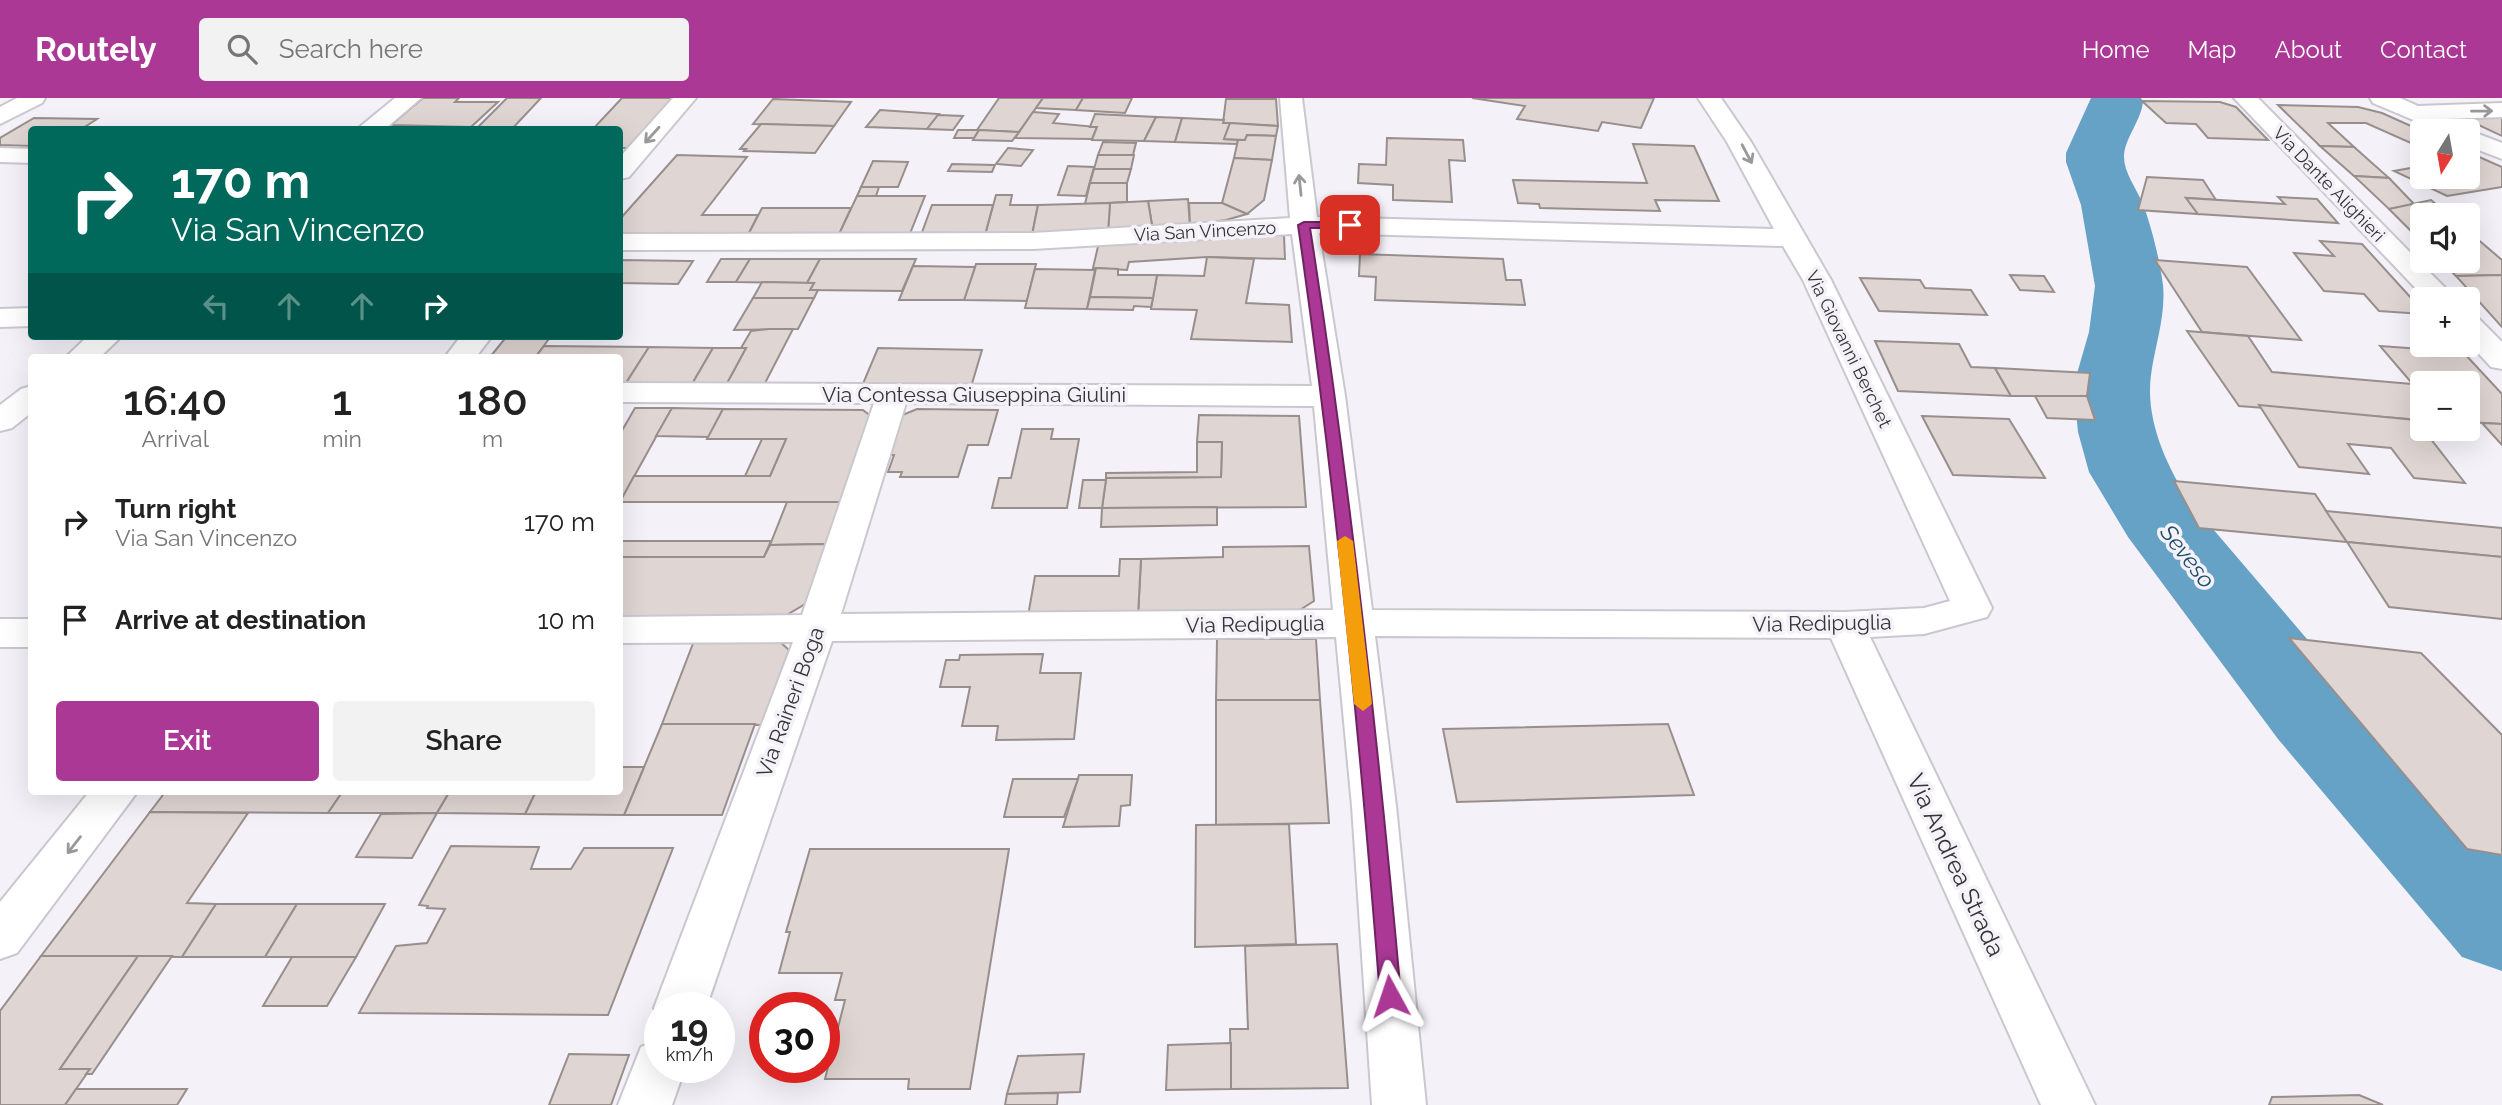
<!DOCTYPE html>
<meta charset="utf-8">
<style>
body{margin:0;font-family:Raleway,sans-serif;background:#f2f2f2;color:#222;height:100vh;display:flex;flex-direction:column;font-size:26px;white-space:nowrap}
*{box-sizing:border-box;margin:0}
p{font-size:23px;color:#767676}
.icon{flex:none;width:38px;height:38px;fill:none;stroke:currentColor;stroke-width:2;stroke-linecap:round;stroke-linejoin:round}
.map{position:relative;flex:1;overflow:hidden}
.drawer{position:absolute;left:28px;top:256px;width:595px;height:441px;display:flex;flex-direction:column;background:#fff;border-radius:7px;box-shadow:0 7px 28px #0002}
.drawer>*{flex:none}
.top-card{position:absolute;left:28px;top:28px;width:595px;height:214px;border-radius:7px;box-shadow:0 7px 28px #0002;background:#00695c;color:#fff;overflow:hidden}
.needle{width:46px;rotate:191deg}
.controls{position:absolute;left:2410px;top:21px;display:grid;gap:14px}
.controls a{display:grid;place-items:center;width:70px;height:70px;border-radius:7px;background:#fff;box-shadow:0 7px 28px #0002;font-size:35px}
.speed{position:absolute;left:644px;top:894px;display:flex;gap:14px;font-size:35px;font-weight:700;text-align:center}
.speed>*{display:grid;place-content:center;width:91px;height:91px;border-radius:50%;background:#fff;box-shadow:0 7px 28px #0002;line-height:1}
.speed small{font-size:18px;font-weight:400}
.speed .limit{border:10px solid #d22;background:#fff;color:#111}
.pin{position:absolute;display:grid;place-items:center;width:60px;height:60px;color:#fff;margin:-30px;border-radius:14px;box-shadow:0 4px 10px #0006}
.me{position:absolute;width:77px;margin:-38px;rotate:355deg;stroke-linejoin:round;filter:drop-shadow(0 0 5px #0008)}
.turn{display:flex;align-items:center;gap:24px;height:147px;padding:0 28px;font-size:32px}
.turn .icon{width:91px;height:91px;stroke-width:2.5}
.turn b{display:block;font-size:49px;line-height:60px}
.lanes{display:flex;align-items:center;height:66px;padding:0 28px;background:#0003;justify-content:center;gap:35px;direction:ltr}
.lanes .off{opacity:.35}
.eta{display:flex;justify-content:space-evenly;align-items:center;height:119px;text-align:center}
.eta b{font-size:42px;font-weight:600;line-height:49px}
.primary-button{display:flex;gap:14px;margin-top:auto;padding:14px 28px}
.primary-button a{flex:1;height:80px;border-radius:7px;background:#aa3894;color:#fff;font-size:28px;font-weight:600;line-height:80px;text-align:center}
.primary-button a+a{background:#f2f2f2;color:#222}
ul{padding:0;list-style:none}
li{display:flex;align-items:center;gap:21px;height:98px;padding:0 28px}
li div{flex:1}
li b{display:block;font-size:26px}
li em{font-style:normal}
header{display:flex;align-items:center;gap:42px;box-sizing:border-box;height:98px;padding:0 35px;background:#aa3894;color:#fff}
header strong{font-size:33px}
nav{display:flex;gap:38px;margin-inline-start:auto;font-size:24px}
.search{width:490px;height:63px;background:#f2f2f2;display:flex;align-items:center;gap:18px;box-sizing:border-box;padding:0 24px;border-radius:7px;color:#767676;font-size:26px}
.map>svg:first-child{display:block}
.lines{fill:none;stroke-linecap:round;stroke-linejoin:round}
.river{fill:#65a2c6;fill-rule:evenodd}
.building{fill:#dfd5d3;stroke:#988f8d;stroke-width:2}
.street-casing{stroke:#cac7cf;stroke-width:4}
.secondary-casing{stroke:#cac7cf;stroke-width:4}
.street{fill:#fff;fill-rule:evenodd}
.secondary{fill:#fff;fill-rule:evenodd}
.oneway{stroke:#9a999a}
.route{fill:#aa3894;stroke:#6e2460;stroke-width:2}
.slow{fill:#f59e0b}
.labels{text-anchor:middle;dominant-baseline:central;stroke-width:7;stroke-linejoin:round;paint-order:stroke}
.far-street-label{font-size:18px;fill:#343336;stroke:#f4f1f9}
.street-label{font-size:21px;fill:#343336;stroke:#f4f1f9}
.water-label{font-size:23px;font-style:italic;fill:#1d4e67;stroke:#f4f1f9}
.near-street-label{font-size:24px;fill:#343336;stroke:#f4f1f9}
</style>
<header>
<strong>Routely</strong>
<div class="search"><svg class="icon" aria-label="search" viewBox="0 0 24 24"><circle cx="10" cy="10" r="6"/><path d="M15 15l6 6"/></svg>Search here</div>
<nav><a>Home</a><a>Map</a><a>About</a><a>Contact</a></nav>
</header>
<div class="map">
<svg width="2502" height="1007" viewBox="0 0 2502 1007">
<rect width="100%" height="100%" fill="#f4f1f9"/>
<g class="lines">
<path class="river" d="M2091,0h50l2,4c-2,19 -19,37 -19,55 0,15 12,31 18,45 9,22 18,59 21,83 3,31 -8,60 -12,90 -6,44 15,90 38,126l159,186 154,160v124l-40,-14 -184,-218 -150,-202 -39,-65 -11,-40 -3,-30 1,-25 13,-45 6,-46 -14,-81 -15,-43v-9z"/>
</g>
<g class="building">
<polygon points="423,0 459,0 455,4 498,4 471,29 391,27"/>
<polygon points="507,0 541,0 511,32 475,32"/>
<polygon points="622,0 676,0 631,50 620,50 620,32 592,32"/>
<polygon points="999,0 1043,0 1019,34 977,32"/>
<polygon points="1043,0 1083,0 1076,12 1036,10"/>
<polygon points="1083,0 1132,0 1125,15 1076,12"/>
<polygon points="1472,0 1654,0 1641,30 1602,24 1598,33 1517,21 1525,8"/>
<polygon points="773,1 851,4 834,28 753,26"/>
<polygon points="1226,1 1276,1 1278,28 1223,25"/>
<polygon points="2142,3 2220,4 2236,9 2268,42 2208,40 2196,26 2166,25"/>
<polygon points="2278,7 2358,9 2382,15 2422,33 2422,50 2366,25 2328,25 2354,49 2320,48"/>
<polygon points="880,12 939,16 927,31 866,29"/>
<polygon points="1033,14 1059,16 1053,25 1097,29 1092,41 1015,40"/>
<polygon points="1095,16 1156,19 1144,43 1092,42 1097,29 1090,29"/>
<polygon points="938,17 963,18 953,32 927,31"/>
<polygon points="2502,18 2502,38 2468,22 2470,19"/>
<polygon points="1156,19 1182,20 1175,44 1144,43"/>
<polygon points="34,20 97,21 80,32 32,32 32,48 0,47 0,40"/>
<polygon points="1182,20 1224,22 1223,25 1230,25 1224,41 1238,42 1237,46 1175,44"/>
<polygon points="1230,25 1278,28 1276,38 1247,37 1245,42 1224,41"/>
<polygon points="761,26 834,28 815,55 744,53 746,51 740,51"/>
<polygon points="958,32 979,32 974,40 954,40"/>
<polygon points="979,32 1019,34 1012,43 973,42"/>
<polygon points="1247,37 1276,38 1272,62 1234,60 1238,42 1245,42"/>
<polygon points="1387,40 1463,42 1465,63 1449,62 1452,104 1393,102 1393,87 1358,85 1359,66 1386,67"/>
<polygon points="1103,44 1136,45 1133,57 1098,57"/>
<polygon points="1633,46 1694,48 1719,103 1655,102 1660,113 1540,110 1539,106 1518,105 1513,82 1647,85"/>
<polygon points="2320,48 2354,49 2389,80 2354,78"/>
<polygon points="1008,50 1033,52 1021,68 996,66"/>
<polygon points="2468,54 2502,69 2502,89 2447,98 2394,73 2422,68 2422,79 2468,79"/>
<polygon points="677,57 747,59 702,117 758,117 748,137 620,137 620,121"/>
<polygon points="1098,57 1134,57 1131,71 1094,71"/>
<polygon points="1234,60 1272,62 1264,102 1247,116 1222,105"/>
<polygon points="873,63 908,64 898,89 861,89"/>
<polygon points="952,66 995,67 992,74 948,73"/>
<polygon points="1068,68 1094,69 1086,98 1058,97"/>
<polygon points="1094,71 1131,71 1127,85 1090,85"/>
<polygon points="2354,78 2389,80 2414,106 2389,111"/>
<polygon points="2147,79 2203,82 2216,102 2186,100 2198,116 2138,112"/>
<polygon points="1090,85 1127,85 1127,104 1085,106"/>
<polygon points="861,89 879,89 876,98 857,98"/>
<polygon points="996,97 1012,97 1010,107 1038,107 1032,137 985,137"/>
<polygon points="857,98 925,98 909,138 838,138"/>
<polygon points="2278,99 2317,101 2338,125 2198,116 2186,100 2285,106"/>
<polygon points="1188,101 1190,127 1153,133 1148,103"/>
<polygon points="2431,102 2449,117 2422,117 2422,144 2389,111"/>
<polygon points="1148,103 1153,133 1108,135 1110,105"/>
<polygon points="1110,105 1108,135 1032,137 1038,107"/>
<polygon points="1189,105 1222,105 1247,116 1226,122 1190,127"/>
<polygon points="932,107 993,107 985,137 921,137"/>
<polygon points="762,110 851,110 839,136 748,137"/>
<polygon points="1269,132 1284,138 1285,161 1207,159 1129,164 1127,172 1093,170 1099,144"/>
<polygon points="2468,133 2502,162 2502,177 2456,178 2441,163 2468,163"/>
<polygon points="2320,143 2362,146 2422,212 2422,216 2379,213 2364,196 2324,193 2294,155 2334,158"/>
<polygon points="1360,156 1503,161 1506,182 1521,182 1525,207 1375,202 1376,179 1359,178"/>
<polygon points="1207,159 1254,161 1246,205 1289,207 1292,244 1191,241 1197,212 1151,211 1157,177 1204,178"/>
<polygon points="721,161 750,161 736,184 707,184"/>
<polygon points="750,161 820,161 807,185 736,184"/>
<polygon points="820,161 916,161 902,193 810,192 814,185 807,185"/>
<polygon points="620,162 690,163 693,163 678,186 620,185"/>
<polygon points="2155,162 2247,169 2301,242 2202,234"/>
<polygon points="976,166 1036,166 1027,203 964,202"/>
<polygon points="913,168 975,169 964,202 899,202"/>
<polygon points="1096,170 1118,171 1118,177 1157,177 1153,200 1090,199"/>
<polygon points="1035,171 1095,172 1087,211 1025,210"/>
<polygon points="2010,177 2044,178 2054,194 2020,192"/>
<polygon points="2502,177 2502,229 2456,178"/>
<polygon points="1860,180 1920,182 1925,190 1971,192 1987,217 1879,213"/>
<polygon points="762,184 814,185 810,192 818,192 814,200 753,200"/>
<polygon points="1090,199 1153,200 1151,209 1134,208 1133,212 1087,211"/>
<polygon points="753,200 814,200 798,231 734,232"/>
<polygon points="769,231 793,231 764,287 726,287 746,250 741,250 751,233"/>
<polygon points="2187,233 2248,238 2272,274 2412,286 2422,297 2422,322 2239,308"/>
<polygon points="507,238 551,238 537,257 531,259 490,259"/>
<polygon points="1875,243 1959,246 1971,269 1995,270 2011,298 1898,293"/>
<polygon points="544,248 649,249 626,285 620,285 620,259 531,259 537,257"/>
<polygon points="2380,248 2463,254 2502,296 2502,326 2468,324 2468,285 2422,285 2422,297"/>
<polygon points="649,249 713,250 692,286 626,285"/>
<polygon points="713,250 746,250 726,287 692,286"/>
<polygon points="878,250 982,252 971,289 862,288"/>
<polygon points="1995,270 2090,275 2087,298 2011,298"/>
<polygon points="2035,298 2087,298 2095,322 2047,320"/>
<polygon points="2259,307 2416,322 2465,385 2414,380 2391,350 2348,346 2369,376 2299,369"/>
<polygon points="635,310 672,310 620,404 620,336"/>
<polygon points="672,310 723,311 709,339 656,338"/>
<polygon points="723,311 863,312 872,319 842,404 620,404 634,378 770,378 786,341 707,341"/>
<polygon points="917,311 998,312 988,347 968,347 958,379 900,379 902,374 888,374 894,357 886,357 900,318"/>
<polygon points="1199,317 1299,318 1306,409 1102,410 1106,380 1221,379 1222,344 1197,344"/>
<polygon points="1922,318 2009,321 2045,380 1953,377"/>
<polygon points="2482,325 2502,326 2502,347"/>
<polygon points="1022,331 1053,331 1051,341 1079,341 1067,410 992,410 999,380 1011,380"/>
<polygon points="762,341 786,341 770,378 745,378"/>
<polygon points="1197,344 1222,344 1221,379 1106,380 1106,375 1197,374"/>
<polygon points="1083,382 1106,382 1102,410 1079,410"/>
<polygon points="2174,383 2315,396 2347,444 2199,430"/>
<polygon points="787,404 842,404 827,446 770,447"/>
<polygon points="1217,409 1217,427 1101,429 1102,410"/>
<polygon points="2326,413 2502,430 2502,459 2347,444"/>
<polygon points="620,443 771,443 764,459 620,459"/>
<polygon points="2347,444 2502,459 2502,521 2389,509"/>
<polygon points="827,446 805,506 785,518 620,519 620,459 764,459 770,447"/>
<polygon points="1309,448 1314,503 1295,515 1138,518 1141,461 1223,459 1223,449"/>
<polygon points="1120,461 1141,461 1138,518 1028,518 1035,478 1119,478"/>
<polygon points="2289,540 2421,555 2502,637 2502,757 2467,751"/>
<polygon points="1217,541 1316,541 1320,602 1216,602"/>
<polygon points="778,542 789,552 762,627 662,626 694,543"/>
<polygon points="1043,556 1040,575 1081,575 1074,641 996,642 998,628 962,628 970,589 940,589 946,562 959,562 960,557"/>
<polygon points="1216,602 1320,602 1329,725 1216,727"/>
<polygon points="662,626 755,626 722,717 624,717"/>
<polygon points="1668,626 1694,697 1457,704 1443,631"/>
<polygon points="620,669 644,669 624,717 525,716 536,693 620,693"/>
<polygon points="1079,677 1132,677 1130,707 1121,708 1119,728 1063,729"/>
<polygon points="1013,681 1078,681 1064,719 1004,719"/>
<polygon points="166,693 343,693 328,715 150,714"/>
<polygon points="343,693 450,693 437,715 328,715"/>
<polygon points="450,693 536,693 525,716 437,715"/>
<polygon points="150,714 248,715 187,805 216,806 182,859 41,858"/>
<polygon points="437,715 412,760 356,759 381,716"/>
<polygon points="1289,726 1296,846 1195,849 1196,727"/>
<polygon points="451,748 539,749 531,771 571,771 584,750 673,750 608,917 359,915 396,848 427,845 445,811 427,810 428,808 419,807"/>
<polygon points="810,751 1009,751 970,991 908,991 909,981 825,981 845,902 835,902 842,875 779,875 790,834 786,834"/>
<polygon points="216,806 297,806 265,859 182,859"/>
<polygon points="297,806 385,806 356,859 265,859"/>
<polygon points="1337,846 1348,990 1231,991 1230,931 1248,931 1245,848"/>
<polygon points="41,858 138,858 60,971 90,971 65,1007 0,1007 0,913"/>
<polygon points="138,858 172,858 92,976 86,976 90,971 60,971"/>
<polygon points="292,859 356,859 327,908 263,908"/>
<polygon points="1231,945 1231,991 1166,992 1168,947"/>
<polygon points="569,956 629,957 611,1007 549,1007"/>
<polygon points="1084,956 1080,994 1007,996 1018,958"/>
<polygon points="76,991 187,991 177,1007 65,1007"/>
<polygon points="1058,995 1057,1007 1005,1007 1007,996"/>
<polygon points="2359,997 2383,1007 2269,1007 2272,999"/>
</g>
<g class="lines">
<defs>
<g id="street">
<polygon points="17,0 45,0 42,5 0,26 0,9"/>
<polygon points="395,0 421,0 384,32 356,32"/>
<polygon points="673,0 696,0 629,79 620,81 620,59"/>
<path d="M1280,0h22l15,119 457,12 -47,-87 -29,-44h23l30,44 80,138 161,328 -5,9 -63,17 -54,3 225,468h-54l-210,-467 -456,-2 21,170 30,299h-54l-20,-299 -16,-169 -504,4 -126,367h-46v11l-6,-11 139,-366 -173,1v-26l182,-2 72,-212 -254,-1v-19l692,3 -20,-152 -259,15 -413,1v-16l413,-1 257,-15zM1319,135l464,13 20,34 147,321 -26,7 -79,4 -473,-2 -27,-214zM906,305l408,3 19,204 -492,4z"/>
<polygon points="2234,0 2258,0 2456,201 2426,201"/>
<polygon points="0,50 32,51 32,65 0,64"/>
<polygon points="32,210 32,228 0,229 0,211"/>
<polygon points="2468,218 2479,221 2502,244 2502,271 2491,269 2468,244"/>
<polygon points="88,238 122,238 100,259 66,259"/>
<polygon points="461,238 492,238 476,259 445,259"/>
<polygon points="32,288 32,314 12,330 0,333 0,307 21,291"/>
<rect x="0" y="521" width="32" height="28"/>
<polygon points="90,693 138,693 17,855 0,861 0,804"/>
<polygon points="660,942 660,970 685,970 672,1007 618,1007 641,949"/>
</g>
<g id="secondary">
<polygon points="2370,0 2400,0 2418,8 2502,5 2502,19 2446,21 2449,25 2445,30 2437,32 2373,5"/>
<polygon points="2468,32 2502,45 2502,61 2468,48 2468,33 2462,33"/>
</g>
</defs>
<use href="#street" class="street-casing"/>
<use href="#secondary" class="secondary-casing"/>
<use href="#street" class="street"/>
<use href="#secondary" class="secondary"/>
</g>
<defs><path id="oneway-shaft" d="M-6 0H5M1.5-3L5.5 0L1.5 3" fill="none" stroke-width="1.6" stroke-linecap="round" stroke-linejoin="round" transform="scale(1.75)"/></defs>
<g class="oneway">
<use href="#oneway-shaft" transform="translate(2482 13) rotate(-1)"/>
<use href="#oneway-shaft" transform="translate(652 37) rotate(132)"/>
<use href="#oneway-shaft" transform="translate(1747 56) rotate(62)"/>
<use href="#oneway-shaft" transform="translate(1300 87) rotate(-96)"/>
<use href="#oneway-shaft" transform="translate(74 747) rotate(128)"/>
</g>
<path class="route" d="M1304,124h46l5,3 -5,3h-40c40,255 68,511 91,768l-3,7 -8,3 -7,-3 -3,-7c-20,-258 -45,-515 -82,-771z"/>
<polygon class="slow" points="1345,438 1353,443 1372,606 1363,613 1354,606 1337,443"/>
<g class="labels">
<g class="far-street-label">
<text transform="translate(2329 86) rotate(46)">Via Dante Alighieri</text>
<text transform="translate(1205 133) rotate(-3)">Via San Vincenzo</text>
<text transform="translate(1849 251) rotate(64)">Via Giovanni Berchet</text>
</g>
<g class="street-label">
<text x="974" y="296">Via Contessa Giuseppina Giulini</text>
<text transform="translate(1822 525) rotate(-1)">Via Redipuglia</text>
<text transform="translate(1255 526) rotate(-1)">Via Redipuglia</text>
<text transform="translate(790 604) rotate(-70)">Via Raineri Boga</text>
</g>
<g class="water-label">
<text transform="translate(2188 458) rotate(52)">Seveso</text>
</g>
<g class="near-street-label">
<text transform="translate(1956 767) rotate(65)">Via Andrea Strada</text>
</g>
</g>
</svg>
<div class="controls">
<a><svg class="needle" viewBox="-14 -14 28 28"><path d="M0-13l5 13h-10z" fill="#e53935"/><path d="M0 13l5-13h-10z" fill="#767676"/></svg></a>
<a><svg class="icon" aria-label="sound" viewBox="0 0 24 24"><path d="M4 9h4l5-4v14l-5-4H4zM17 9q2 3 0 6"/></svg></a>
<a>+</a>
<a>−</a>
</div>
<div class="speed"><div>19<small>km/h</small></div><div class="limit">30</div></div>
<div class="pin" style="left:1350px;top:127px;background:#d93025"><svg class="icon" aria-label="arrive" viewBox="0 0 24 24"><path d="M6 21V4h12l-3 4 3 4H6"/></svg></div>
<svg class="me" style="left:1390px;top:898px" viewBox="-20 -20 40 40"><path d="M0-17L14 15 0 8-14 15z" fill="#aa3894" stroke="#fff" stroke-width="4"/></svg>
<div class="top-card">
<div class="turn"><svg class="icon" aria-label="right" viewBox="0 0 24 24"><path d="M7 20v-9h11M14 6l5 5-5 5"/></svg><div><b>170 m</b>Via San Vincenzo</div></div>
<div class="lanes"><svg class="icon off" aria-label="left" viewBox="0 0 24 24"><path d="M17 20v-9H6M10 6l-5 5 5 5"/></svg><svg class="icon off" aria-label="ahead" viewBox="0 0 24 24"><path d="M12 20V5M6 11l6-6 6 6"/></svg><svg class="icon off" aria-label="ahead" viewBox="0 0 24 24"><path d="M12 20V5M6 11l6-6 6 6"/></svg><svg class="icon" aria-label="right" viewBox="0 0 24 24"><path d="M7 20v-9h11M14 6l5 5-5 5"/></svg></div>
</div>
<section class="drawer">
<div class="eta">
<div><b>16:40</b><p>Arrival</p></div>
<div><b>1</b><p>min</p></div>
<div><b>180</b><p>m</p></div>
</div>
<ul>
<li><svg class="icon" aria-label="right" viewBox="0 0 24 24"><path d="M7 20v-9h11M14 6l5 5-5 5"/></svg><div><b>Turn right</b><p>Via San Vincenzo</p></div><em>170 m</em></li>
<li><svg class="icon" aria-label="arrive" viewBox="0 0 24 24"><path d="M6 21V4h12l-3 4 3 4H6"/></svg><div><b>Arrive at destination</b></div><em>10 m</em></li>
</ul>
<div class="primary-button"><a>Exit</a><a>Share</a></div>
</section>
</div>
